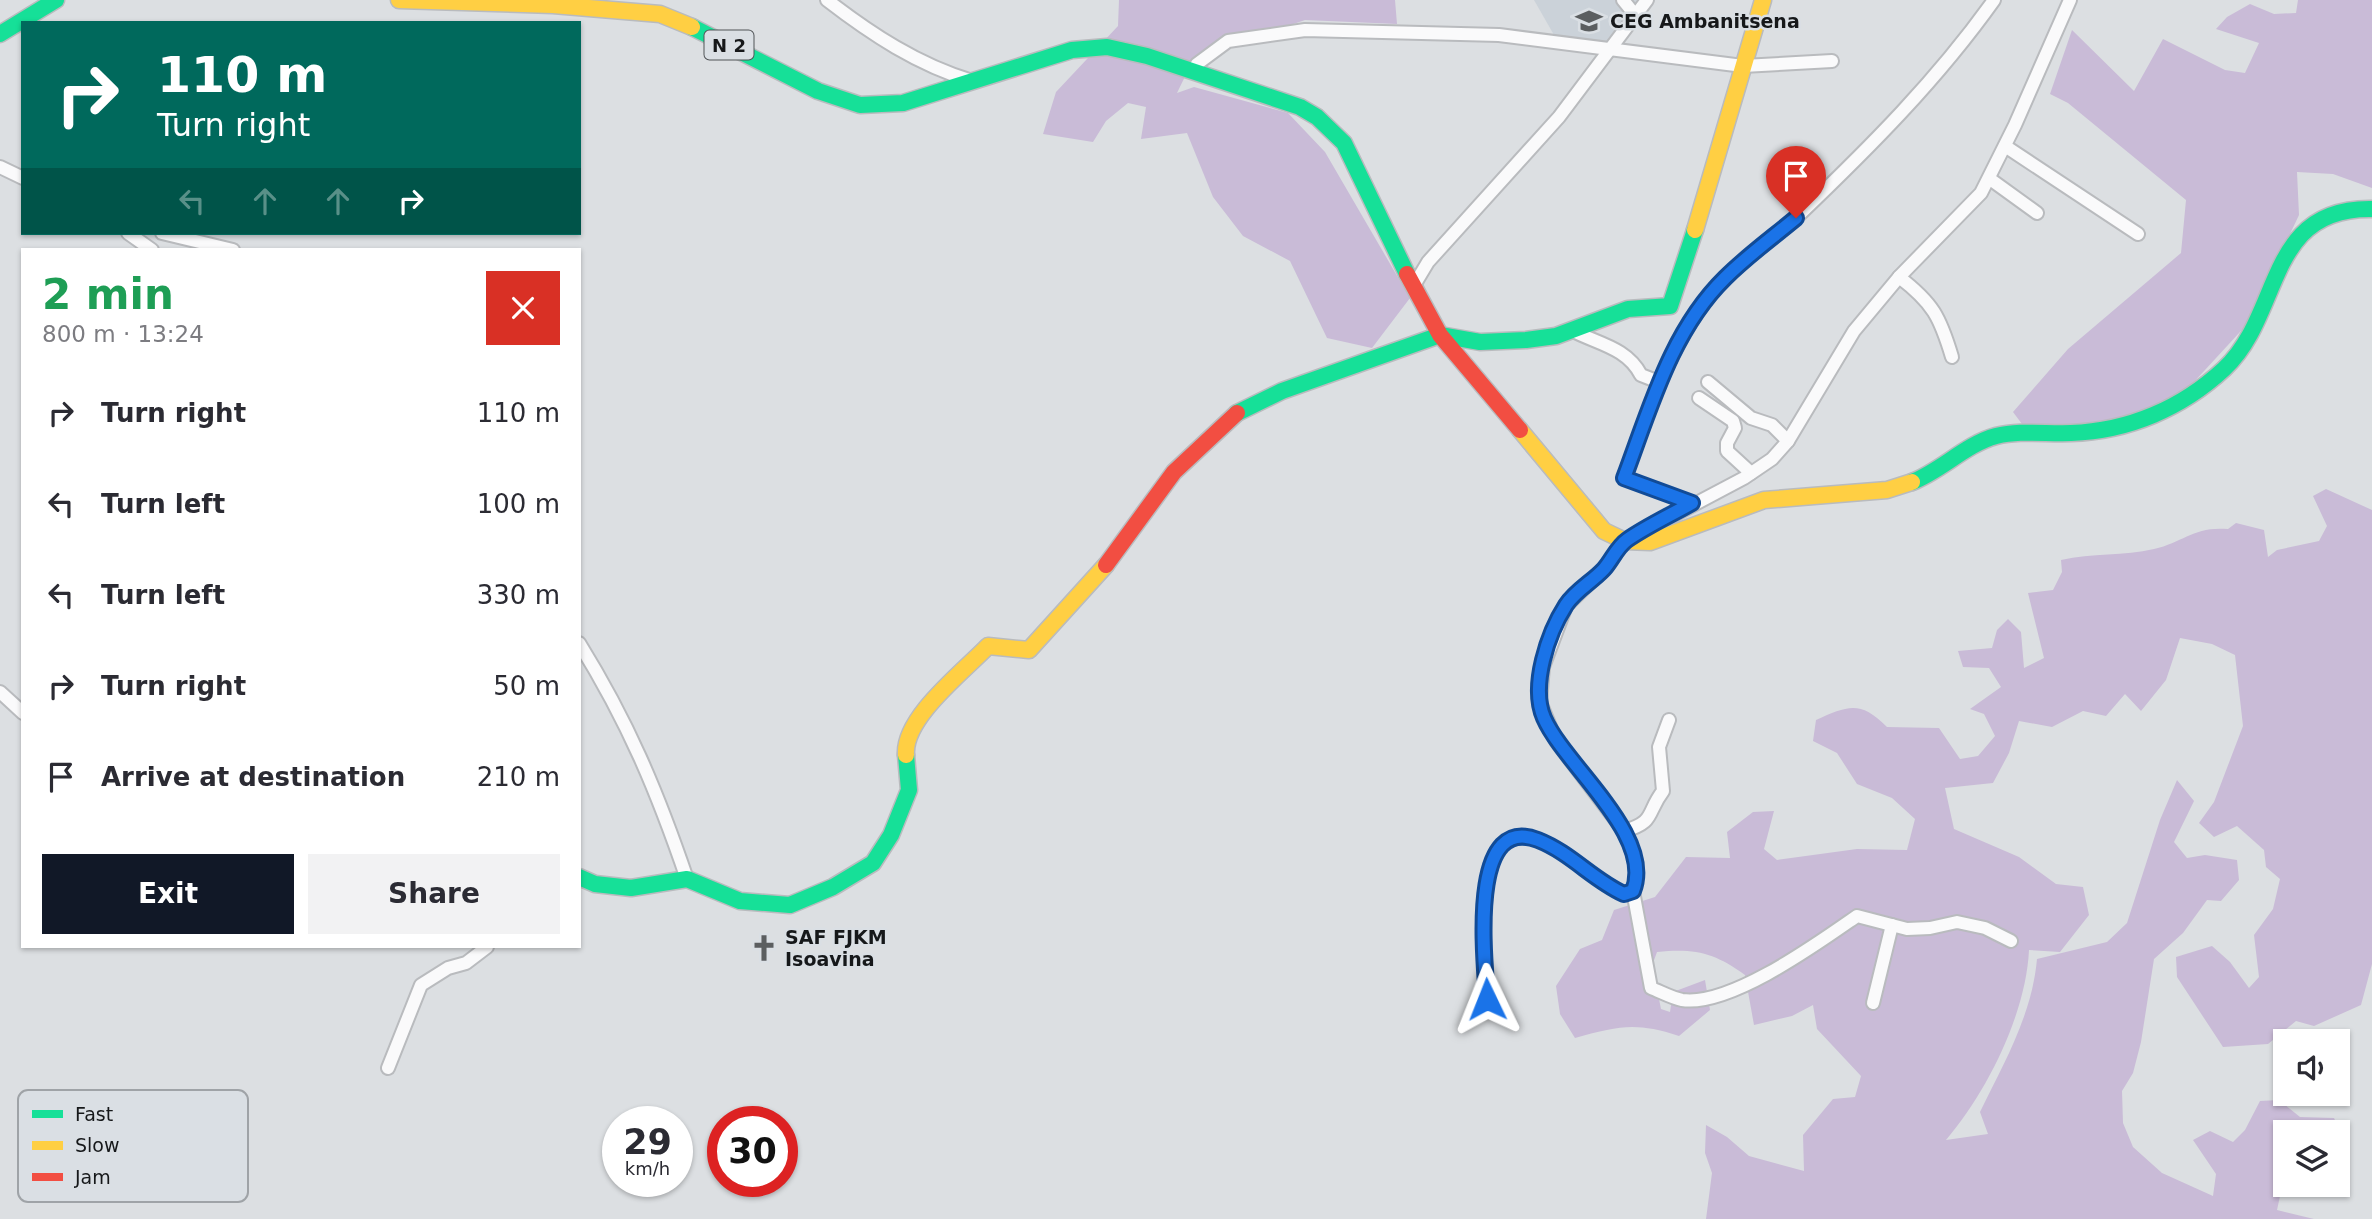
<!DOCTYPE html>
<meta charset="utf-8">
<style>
body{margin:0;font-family:"DejaVu Sans",sans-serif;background:#f2f2f3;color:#2b2b33;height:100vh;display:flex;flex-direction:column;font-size:26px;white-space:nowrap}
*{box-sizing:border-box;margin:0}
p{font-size:23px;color:#7c7c81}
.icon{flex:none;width:38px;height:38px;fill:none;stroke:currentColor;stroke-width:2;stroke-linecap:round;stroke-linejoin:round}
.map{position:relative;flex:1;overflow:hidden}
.side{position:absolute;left:21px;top:248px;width:560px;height:700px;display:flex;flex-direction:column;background:#fff;border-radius:0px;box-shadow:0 2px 5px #0004}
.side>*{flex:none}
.hud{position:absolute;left:21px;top:21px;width:560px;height:214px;border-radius:0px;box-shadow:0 2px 5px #0004;background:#00695c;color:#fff;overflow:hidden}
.buttons{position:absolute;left:2273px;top:1029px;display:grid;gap:14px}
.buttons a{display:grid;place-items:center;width:77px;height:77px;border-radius:0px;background:#fff;box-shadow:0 2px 5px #0004;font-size:35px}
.speed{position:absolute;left:602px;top:1106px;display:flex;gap:14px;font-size:35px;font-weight:700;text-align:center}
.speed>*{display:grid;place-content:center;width:91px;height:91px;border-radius:50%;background:#fff;box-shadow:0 2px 5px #0004;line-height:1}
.speed small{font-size:18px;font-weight:400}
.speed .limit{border:10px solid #d22;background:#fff;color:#111}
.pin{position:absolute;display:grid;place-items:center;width:60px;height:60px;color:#fff;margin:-72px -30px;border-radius:50% 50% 50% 0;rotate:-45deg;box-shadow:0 0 7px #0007}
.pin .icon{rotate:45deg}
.me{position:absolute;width:77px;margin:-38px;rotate:358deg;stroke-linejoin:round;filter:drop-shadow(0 0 5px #0008)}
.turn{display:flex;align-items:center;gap:24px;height:147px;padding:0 21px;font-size:32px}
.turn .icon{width:91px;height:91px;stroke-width:2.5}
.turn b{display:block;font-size:49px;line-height:60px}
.lanes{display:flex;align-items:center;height:66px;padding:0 21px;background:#0003;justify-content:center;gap:35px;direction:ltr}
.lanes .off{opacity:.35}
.round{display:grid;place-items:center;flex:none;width:74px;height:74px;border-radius:0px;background:#f2f2f3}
.head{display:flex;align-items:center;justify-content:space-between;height:119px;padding:0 21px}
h1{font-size:42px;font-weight:800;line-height:52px;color:#1e9e55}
.primary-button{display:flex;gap:14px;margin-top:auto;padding:14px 21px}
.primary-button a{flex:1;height:80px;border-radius:0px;background:#111827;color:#fff;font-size:28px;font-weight:800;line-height:80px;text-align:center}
.primary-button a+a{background:#f2f2f3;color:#2b2b33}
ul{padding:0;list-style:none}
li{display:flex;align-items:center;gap:21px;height:91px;padding:0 21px}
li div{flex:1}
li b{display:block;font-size:26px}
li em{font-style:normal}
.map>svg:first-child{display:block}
.built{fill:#cbd2d9}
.forest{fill:#c9bbd7}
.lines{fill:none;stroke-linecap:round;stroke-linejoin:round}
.street-casing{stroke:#b9bbbe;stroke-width:16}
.fast-casing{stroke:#b9bbbe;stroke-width:19}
.slow-casing{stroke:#b9bbbe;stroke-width:19}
.jam-casing{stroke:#b9bbbe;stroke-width:19}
.street{stroke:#fafafb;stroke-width:12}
.fast{stroke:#16e098;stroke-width:16}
.slow{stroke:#ffcf43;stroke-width:16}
.jam{stroke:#f24e42;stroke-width:16}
.route-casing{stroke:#114b97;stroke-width:18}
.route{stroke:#1a73e8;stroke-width:12}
.labels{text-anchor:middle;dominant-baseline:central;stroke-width:5;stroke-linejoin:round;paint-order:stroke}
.shield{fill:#dadfe4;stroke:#515457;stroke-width:2}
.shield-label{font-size:18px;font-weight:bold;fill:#16181a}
.poi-label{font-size:19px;font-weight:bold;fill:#16181a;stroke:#dadfe4;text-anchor:start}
.key{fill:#dadfe4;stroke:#9fa3a7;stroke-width:2}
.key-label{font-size:19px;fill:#16181a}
</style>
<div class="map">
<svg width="2372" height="1219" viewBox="0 0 2372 1219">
<rect width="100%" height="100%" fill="#dcdfe2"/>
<polygon class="built" points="1534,0 1648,0 1613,48 1558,42"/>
<g class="forest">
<polygon points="1119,0 1395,0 1397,24 1305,20 1194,58 1177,93 1194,87 1288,113 1325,152 1410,298 1372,348 1327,338 1290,261 1243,236 1213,197 1187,133 1141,139 1146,107 1128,103 1106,121 1093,142 1043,134 1056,92 1118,26"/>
<polygon points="2298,0 2372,0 2372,188 2333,174 2297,172 2299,215 2281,253 2263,307 2170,408 2126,423 2028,432 2013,412 2068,349 2181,253 2186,200 2068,103 2050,94 2072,30 2134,91 2163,39 2225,70 2245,73 2259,43 2216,29 2227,17 2250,4 2274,14 2296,13"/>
<path d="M2326,489l46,21v454l-11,41 -47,21 -18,-5 -28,23 -45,3 -46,-70 -1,-20 36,-11 18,16 19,26 10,-11 -5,-42 19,-26 7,-30 -14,-12 -2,-17 -27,-24 -23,11 -15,-14 15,-21 29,-76 -8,-71 -23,-11 -32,-6 -14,42 -25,31 -16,-17 -19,22 -23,-5 -31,16 -33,-6 -10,32 -16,30 -48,5 9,41 65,28 37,27 27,3 6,28 -29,37 -31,-2c-3,64 -42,142 -83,190l42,-6 -8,-22c24,-49 52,-97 57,-153l70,-17 20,-19 33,-103 17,-40 17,21 -20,41 13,16 18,-3 32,5 2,20 -18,21 -14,-1 -24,33 -29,26 -13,83 -8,31 -11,18 1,32 10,24 29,26 51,23 3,-22 -23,-34 17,-9 23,11 12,-12 15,-29 19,-1 21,17 34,1 12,27 -8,4v-17h-52l-1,41 -8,37 37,9h-608l6,-46 -7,-20 1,-28 21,12 22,19 55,15 -1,-36 30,-36 22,-2 6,-21 -44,-47 -4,-24 -21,11 -38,9 -9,-50c-30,-22 -50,-27 -88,-23l-8,22 8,15 4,20 9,3 3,-20 32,-12 5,30 -31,26c-44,-14 -59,-10 -104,2l-15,-24 -4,-28 24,-37 22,-9 12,-30 41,-13 31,-40 44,1 -3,-26 26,-20 21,-1 -10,38 13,11 80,-11 50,1 8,-31 -23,-21 -35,-14 -20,-31 -24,-12 3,-21c32,-14 44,-20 71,7l52,1 21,31 18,-3 17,-20 -11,-22 -14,-5 31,-22 -12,-19 -26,-1 -5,-16 34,-3 5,-18 11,-11 13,13 3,36 20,-10 -16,-65 25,-3 9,-18 -1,-12c31,-7 63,-4 93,-11 30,-7 40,-23 74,-20l8,-6 28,7 4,27 9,-7 42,-9 8,-15 -14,-30z"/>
</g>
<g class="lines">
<defs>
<g id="street">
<path d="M827,0c44,34 91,65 145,81"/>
<polyline points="1623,0 1636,16"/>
<polyline points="1193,71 1197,64 1228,41 1305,30 1499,35 1743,66 1832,61"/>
<polyline points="2005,146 2138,234"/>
<polyline points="0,167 23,178"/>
<polyline points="1990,179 2037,213"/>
<polyline points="128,233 152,250"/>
<polyline points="162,233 233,250"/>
<path d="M1899,277c34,26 41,40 53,80"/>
<polyline points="1413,287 1428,262 1559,117 1647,0"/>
<path d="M1573,331c26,13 54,17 68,44l18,7"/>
<polyline points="1708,382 1751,418 1772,425 1788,441"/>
<polyline points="1699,398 1733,421 1735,428 1727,443 1727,451 1751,473"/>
<path d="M1692,503l-68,-25c24,-66 45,-134 91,-189 24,-28 57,-48 84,-74 71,-68 138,-135 195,-215"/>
<path d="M579,643c49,79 78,148 108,236"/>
<polyline points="0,692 23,713"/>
<path d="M1624,831c32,-9 22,-18 39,-40l-4,-44 10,-27"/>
<path d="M1633,891l18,97c10,4 21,10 31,12 48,7 136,-57 175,-84l50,13 23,-1 27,-6 28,6 26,13"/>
<path d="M1487,999c-2,-37 -20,-187 52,-159 32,13 54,40 85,54l9,-3 3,-9v-21l-12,-30 -68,-90 -16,-39 3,-35 23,-61 38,-37 21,-28 119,-63 28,-19 16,-18 66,-110 45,-54 82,-84 34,-68 55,-125"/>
<polyline points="1873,1003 1892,925"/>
<polyline points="388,1068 421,985 448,968 466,963 487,947"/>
</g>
<g id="fast">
<polyline points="692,27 818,91 860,105 903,103 1072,50 1107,47 1147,56 1300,107 1317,117 1344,143 1407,274"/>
<polyline points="0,34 56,0"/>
<polyline points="1237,413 1282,391 1440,335 1480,342 1526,340 1556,336 1628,309 1670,306 1695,230"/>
<path d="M1912,482c29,-11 54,-38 84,-46 24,-6 50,-2 75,-3 58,-2 111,-25 153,-64 59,-55 41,-162 148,-160"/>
<polyline points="579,877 595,884 631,888 687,879 740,901 790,905 833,887 873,863 891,835 909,790 906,755"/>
</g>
<g id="slow">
<polyline points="399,0 553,5 660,14 692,27"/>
<polyline points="1695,230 1763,0"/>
<polyline points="1520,430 1604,531 1625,541 1650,542 1764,500 1887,490 1912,482"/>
<path d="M906,755c-3,-37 57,-83 82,-109l41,4 77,-85"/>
</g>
<g id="jam">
<polyline points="1407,274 1440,335 1520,430"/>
<polyline points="1106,565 1174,472 1237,413"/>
</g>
</defs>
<use href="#street" class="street-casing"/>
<use href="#fast" class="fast-casing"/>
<use href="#slow" class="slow-casing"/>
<use href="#jam" class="jam-casing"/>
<use href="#street" class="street"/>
<use href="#fast" class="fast"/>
<use href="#slow" class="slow"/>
<use href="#jam" class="jam"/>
</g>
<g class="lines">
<defs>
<path id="route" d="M1487,999c-2,-37 -20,-187 51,-159 33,13 55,40 86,54l9,-3c22,-56 -68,-125 -89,-173 -14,-32 4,-85 22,-113 10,-15 26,-23 38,-36 8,-9 13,-22 23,-29 20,-14 44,-25 65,-37l-68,-25c26,-69 47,-147 101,-200 22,-22 47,-40 71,-60"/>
</defs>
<use href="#route" class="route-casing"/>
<use href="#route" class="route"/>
</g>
<defs>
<symbol id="school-bare" viewBox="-9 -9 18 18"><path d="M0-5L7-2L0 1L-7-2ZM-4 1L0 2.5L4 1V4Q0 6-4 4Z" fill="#5b5e60" stroke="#dadfe4" stroke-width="2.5" paint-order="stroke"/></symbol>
<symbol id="church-bare" viewBox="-9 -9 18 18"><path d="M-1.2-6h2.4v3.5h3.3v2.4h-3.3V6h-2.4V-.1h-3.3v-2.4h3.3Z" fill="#5b5e60" stroke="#dadfe4" stroke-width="2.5" paint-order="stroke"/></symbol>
</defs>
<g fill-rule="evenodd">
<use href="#school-bare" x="1570" y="2" width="38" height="38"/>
<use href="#church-bare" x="745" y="929" width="38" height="38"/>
</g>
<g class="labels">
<rect class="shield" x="704.5" y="30.5" width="49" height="29" rx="5"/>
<g class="shield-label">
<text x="729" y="45">N 2</text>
</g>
<g class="poi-label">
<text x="1610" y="21">CEG Ambanitsena</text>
<text x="785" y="937">SAF FJKM<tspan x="785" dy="22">Isoavina</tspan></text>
</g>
</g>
<rect x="18" y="1090" width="230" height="112" rx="10" class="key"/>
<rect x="32" y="1110" width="31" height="8" fill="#16e098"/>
<rect x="32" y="1141" width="31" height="9" fill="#ffcf43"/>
<rect x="32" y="1173" width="31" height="8" fill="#f24e42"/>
<g class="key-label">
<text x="75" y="1121">Fast</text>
<text x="75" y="1152">Slow</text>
<text x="75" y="1184">Jam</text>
</g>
</svg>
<div class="buttons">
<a><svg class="icon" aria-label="sound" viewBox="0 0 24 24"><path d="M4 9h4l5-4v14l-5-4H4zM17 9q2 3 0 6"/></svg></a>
<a><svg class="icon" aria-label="layers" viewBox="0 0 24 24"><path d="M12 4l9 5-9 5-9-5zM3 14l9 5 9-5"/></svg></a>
</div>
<div class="speed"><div>29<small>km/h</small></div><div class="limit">30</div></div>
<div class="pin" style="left:1796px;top:218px;background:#d93025"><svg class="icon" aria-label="arrive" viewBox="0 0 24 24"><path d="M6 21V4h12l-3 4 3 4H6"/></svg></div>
<svg class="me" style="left:1487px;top:999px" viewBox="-20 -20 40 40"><path d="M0-17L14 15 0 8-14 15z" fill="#1a73e8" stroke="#fff" stroke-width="4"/></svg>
<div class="hud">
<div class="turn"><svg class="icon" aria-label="right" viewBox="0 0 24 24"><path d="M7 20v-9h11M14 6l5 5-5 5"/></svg><div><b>110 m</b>Turn right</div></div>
<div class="lanes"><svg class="icon off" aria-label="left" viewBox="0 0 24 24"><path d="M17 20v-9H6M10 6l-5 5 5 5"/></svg><svg class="icon off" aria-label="ahead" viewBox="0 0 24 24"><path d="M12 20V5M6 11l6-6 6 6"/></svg><svg class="icon off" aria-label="ahead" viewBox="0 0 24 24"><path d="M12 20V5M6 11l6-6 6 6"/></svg><svg class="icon" aria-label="right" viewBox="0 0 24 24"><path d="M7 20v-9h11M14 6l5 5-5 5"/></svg></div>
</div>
<section class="side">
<div class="head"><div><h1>2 min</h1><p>800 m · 13:24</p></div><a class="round" style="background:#d93025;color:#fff"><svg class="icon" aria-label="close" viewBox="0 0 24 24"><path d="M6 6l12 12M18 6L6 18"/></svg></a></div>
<ul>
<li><svg class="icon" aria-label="right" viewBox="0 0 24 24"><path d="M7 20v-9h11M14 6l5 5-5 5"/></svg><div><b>Turn right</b></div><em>110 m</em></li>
<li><svg class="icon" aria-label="left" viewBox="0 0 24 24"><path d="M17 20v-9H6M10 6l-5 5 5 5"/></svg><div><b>Turn left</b></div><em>100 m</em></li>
<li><svg class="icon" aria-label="left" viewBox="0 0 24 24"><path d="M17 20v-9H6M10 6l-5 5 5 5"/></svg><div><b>Turn left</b></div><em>330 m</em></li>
<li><svg class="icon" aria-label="right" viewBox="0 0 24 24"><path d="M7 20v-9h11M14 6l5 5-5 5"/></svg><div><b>Turn right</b></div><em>50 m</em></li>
<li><svg class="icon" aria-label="arrive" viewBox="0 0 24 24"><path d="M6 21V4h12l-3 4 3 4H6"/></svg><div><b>Arrive at destination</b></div><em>210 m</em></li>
</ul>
<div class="primary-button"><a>Exit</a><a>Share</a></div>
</section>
</div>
